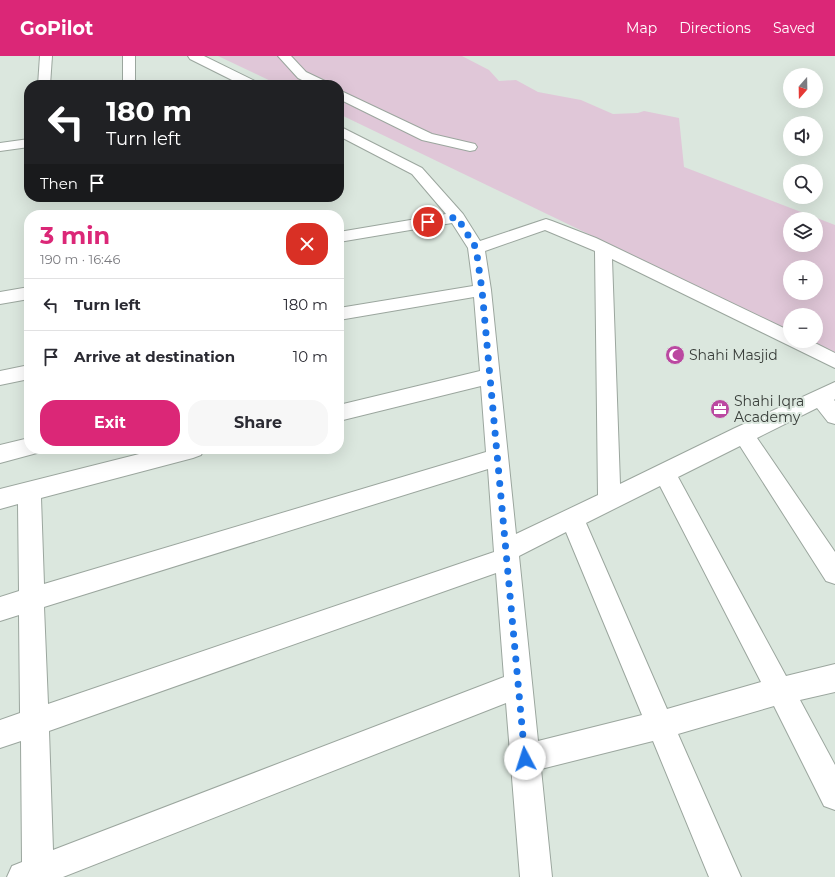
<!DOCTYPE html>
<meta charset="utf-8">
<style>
body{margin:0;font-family:Montserrat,sans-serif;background:#f7f7f7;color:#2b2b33;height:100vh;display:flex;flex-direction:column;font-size:15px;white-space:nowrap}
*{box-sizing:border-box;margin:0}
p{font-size:13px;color:#7c7c81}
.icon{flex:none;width:22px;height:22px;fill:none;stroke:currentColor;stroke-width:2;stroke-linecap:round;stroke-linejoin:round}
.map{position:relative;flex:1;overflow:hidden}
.sheet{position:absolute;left:24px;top:154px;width:320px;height:244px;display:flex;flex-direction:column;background:#fff;border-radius:16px;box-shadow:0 4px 16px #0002}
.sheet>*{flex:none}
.top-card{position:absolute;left:24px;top:24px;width:320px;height:122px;border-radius:16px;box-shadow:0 4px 16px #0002;background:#202124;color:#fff;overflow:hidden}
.needle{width:26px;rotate:200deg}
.controls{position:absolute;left:783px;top:12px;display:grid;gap:8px}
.controls a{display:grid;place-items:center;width:40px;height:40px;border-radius:50%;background:#fff;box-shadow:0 4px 16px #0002;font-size:20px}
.pin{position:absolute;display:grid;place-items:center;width:34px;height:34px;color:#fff;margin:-17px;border:2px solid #fff;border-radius:50%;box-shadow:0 1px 4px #0007}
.me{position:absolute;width:44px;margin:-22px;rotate:355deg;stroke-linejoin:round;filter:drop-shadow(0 0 3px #0008)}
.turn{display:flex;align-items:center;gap:14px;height:84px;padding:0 16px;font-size:18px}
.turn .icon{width:52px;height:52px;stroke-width:2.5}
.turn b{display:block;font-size:28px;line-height:34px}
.then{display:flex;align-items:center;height:38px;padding:0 16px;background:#0003;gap:8px;font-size:15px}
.round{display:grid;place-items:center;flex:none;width:42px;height:42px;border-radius:16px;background:#f7f7f7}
.overview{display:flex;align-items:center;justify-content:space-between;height:68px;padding:0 16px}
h1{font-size:24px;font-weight:700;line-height:30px;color:#db2777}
.primary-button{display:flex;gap:8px;margin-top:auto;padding:8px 16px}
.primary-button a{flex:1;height:46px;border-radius:16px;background:#db2777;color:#fff;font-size:16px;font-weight:700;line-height:46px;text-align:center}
.primary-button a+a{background:#f7f7f7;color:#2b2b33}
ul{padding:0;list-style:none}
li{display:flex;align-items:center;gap:12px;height:52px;padding:0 16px;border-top:1px solid #e1e1e2}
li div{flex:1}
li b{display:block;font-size:15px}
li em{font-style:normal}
header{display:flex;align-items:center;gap:24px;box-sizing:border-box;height:56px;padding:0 20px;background:#db2777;color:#fff}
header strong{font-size:19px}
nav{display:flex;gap:22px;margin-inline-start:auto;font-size:14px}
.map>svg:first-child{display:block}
.green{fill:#e0c7d8;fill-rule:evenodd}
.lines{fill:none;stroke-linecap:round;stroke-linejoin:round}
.minor-casing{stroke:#9ba69e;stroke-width:2}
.minor{fill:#fff;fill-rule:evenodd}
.route{stroke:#1a73e8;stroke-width:7;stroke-dasharray:0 12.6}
.labels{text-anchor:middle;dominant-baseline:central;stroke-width:4;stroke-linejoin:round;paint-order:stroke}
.poi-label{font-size:14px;fill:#393e3a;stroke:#dbe7de;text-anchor:start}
</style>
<header>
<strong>GoPilot</strong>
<nav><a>Map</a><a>Directions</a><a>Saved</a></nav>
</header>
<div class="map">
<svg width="835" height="821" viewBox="0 0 835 821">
<rect width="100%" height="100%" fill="#dbe7de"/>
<path class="green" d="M218,0h244l27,14 10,11 17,-1 22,12 43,8 32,14 25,-1 6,-2 35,7 5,49 151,58v128l-25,-12h6v-26h-26v16l-451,-217v-29h-60zM790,163h26v26h-26zM790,211h26v26h-26z"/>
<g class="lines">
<defs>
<g id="minor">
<polygon points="40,0 52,0 50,29 38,29"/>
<rect x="123" y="0" width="12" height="29"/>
<polygon points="188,0 204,0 257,26 258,29 242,29 190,3"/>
<polygon points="278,0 291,0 306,16 327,26 328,29 312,29 298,22"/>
<polygon points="339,34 432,78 475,88 477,91 475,94 470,95 422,84 339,43"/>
<path d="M339,70l83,42 41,46 17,27 66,-22 6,2 44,17 194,93v10h21l24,12v15l-223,-109 8,225 115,-56 100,-46v17l-1,1 1,1v23l-7,-2 -11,-14 -60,30 78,114v32l-9,-3 -86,-135 -62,31 108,199 49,-12v28l-35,8 35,65v45l-11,-4 -50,-100 -96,28 63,143h-32l-56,-136 -112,28 11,108h-32l-14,-174 -443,174h-56l5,-11 10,-4 -1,-121 -21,7v-28l20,-7 -1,-98 -19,6v-24l19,-6 -1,-87 -18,5v-20l159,-40h45l-3,6 -8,3 -152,40 3,86 442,-132 -5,-66 -142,35v-16l141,-34 -6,-74 -135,23v-12l134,-22 -5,-38 -16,-25 -113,19v-10l107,-18 -34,-40 -73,-38zM545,174l50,21 3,244 -82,39 -25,-244 -6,-39zM488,413l6,83 -446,152 -4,-97zM660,430l101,196 -94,27 -81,-186zM566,476l76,183 -104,26 -19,-185zM496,517l8,104 -451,173 -4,-119z"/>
<polygon points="29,83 29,91 0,95 0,87"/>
<polygon points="29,231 29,243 0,248 0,236"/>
<polygon points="29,309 29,323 0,329 0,315"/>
<polygon points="29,382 29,393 39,393 37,397 0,407 0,389"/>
</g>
</defs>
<use href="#minor" class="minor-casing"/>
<use href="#minor" class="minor"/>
</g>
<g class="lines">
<polyline class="route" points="428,166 457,161 476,192 482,234 525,703"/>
</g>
<defs>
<symbol id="mosque-disc" viewBox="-11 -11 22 22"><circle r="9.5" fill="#bb48a1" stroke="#dbe7de"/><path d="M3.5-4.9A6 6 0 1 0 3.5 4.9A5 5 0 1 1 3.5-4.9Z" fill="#fff"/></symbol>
<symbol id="office-disc" viewBox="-11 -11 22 22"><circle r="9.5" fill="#bb48a1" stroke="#dbe7de"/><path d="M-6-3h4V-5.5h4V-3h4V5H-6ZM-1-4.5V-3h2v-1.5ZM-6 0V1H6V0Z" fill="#fff"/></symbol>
</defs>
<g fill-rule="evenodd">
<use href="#mosque-disc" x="664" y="288" width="22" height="22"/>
<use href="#office-disc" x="709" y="342" width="22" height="22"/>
</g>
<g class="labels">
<g class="poi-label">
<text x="689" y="299">Shahi Masjid</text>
<text x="734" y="345">Shahi Iqra<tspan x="734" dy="16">Academy</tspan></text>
</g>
</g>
</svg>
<div class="controls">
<a><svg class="needle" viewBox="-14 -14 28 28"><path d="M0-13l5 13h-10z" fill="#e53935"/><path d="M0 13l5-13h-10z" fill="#7c7c81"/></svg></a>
<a><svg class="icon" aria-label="sound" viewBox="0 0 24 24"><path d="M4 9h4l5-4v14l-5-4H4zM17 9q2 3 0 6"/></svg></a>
<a><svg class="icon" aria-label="search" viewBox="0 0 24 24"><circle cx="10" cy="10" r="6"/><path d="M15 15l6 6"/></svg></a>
<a><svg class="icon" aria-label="layers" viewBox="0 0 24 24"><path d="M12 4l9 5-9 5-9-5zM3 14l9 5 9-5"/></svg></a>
<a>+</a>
<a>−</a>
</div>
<div class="pin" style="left:428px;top:166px;background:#d93025"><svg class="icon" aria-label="arrive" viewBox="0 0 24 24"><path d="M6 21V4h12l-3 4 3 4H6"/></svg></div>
<svg class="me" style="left:525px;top:703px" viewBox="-20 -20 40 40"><circle r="19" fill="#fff"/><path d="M0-13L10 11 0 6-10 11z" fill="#1a73e8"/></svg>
<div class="top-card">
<div class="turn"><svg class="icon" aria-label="left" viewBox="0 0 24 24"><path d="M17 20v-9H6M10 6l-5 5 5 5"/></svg><div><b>180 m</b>Turn left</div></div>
<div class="then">Then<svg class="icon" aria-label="arrive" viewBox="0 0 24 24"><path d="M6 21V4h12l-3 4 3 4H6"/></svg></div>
</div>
<section class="sheet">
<div class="overview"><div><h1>3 min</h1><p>190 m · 16:46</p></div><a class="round" style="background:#d93025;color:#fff"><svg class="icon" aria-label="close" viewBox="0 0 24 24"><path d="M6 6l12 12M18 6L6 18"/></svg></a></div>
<ul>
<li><svg class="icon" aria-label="left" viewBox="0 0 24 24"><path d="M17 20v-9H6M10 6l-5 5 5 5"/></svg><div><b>Turn left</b></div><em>180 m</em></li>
<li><svg class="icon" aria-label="arrive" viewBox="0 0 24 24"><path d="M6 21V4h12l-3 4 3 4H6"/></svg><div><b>Arrive at destination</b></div><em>10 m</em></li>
</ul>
<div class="primary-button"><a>Exit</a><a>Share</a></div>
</section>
</div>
